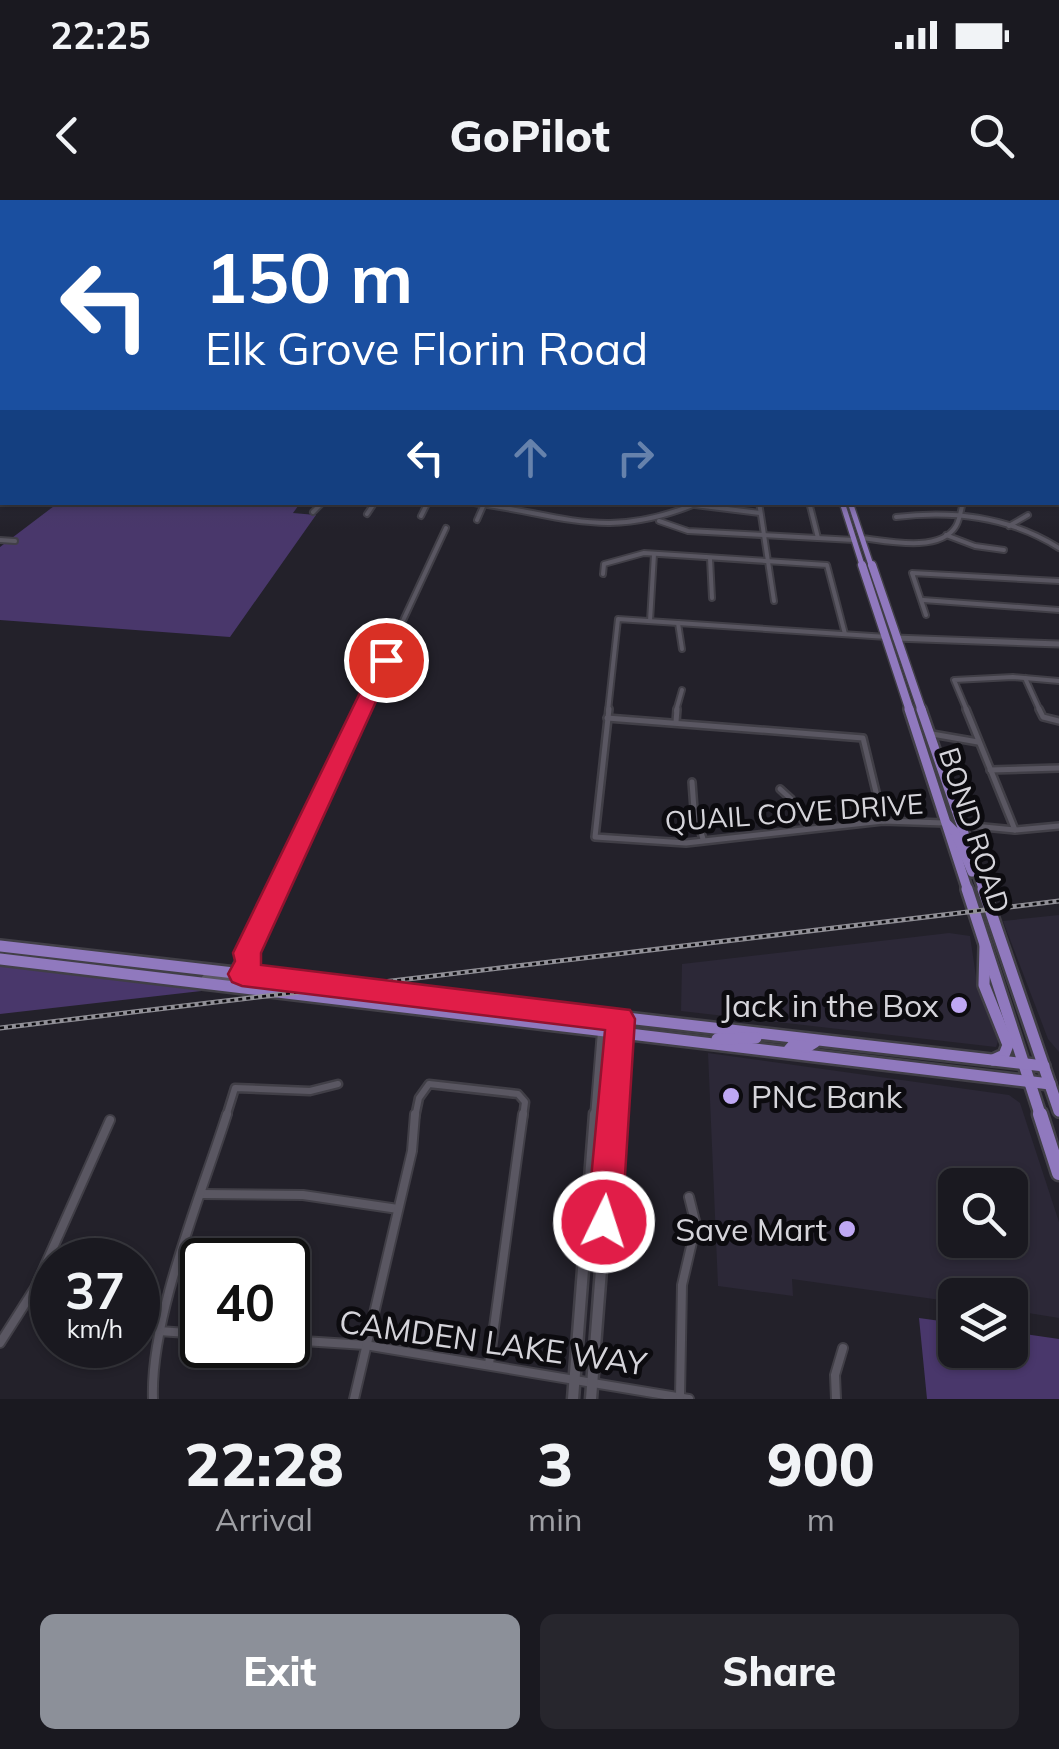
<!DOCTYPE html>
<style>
body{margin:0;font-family:Mulish,sans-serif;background:#27262d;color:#f1f3f6;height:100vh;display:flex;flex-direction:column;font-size:38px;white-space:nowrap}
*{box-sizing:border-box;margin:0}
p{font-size:32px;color:#9fa0a5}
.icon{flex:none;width:55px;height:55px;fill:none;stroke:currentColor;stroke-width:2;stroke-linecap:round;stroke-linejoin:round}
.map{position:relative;height:1199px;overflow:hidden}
.drawer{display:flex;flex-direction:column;background:#1a1920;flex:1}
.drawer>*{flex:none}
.guide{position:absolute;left:0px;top:0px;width:1060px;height:305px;box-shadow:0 2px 8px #0004,0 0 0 2px #38383e;background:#1a4fa0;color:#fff;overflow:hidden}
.fabs{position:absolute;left:938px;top:968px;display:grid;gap:20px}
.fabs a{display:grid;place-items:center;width:90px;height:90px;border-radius:15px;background:#1a1920;box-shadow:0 2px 8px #0004,0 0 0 2px #38383e;font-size:50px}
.speed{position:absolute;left:30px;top:1038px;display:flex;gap:20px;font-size:50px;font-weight:700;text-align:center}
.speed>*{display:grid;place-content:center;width:130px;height:130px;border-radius:50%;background:#1a1920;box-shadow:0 2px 8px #0004,0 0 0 2px #38383e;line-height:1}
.speed small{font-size:25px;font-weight:400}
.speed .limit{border:5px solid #111;border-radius:15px;background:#fff;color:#111}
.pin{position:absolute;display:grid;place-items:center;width:85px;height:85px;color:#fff;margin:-42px;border:5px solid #fff;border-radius:50%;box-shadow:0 2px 10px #0007}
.me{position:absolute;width:110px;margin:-55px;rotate:4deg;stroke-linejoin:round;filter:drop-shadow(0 0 8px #0008)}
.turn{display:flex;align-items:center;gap:35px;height:210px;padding:0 40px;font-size:45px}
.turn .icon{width:130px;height:130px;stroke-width:2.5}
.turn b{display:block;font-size:70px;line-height:85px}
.lanes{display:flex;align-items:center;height:95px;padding:0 40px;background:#0003;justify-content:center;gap:50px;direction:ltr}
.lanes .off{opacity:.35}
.eta{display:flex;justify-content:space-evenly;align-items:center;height:170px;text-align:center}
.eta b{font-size:60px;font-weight:800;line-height:70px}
.button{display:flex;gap:20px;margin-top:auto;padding:20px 40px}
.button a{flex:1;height:115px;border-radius:15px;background:#8c9099;color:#fff;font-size:40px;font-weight:800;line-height:115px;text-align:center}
.button a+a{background:#27262d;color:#f1f3f6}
.status{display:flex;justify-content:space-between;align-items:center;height:70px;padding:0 50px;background:#1a1920;direction:ltr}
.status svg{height:28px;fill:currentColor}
header{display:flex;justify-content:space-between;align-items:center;height:130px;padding:0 40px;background:#1a1920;font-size:45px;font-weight:800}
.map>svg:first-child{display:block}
.built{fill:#2c2837;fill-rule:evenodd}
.green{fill:#49376b}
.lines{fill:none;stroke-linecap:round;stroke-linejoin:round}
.river{fill:#100028;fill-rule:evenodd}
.minor-far3-casing{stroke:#413f47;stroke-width:8}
.minor-far2-casing{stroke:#413f47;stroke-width:10}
.minor-far1-casing{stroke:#413f47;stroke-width:11}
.minor-casing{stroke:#413f47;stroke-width:12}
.tertiary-far2-casing{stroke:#413f47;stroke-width:9}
.tertiary-far1-casing{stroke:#413f47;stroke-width:12}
.tertiary-casing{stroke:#413f47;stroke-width:15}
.secondary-casing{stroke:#413f47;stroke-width:14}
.primary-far4-casing{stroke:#413f47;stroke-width:8}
.primary-far3-casing{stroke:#413f47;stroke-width:11}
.primary-far2-casing{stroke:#413f47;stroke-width:14}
.primary-far1-casing{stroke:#413f47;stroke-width:16}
.primary-casing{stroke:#413f47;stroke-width:19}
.minor-far3{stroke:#5a5762;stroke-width:4}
.minor-far2{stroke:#5a5762;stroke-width:5}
.minor-far1{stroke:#5a5762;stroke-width:6}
.minor{stroke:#5a5762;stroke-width:8}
.tertiary-far2{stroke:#5a5762;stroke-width:5}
.tertiary-far1{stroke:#5a5762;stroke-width:8}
.tertiary{stroke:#5a5762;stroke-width:10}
.secondary{stroke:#5a5762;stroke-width:9}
.primary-far4{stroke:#9079be;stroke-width:5}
.primary-far3{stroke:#9079be;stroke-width:8}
.primary-far2{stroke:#9079be;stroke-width:9}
.primary-far1{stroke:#9079be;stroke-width:11}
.primary{stroke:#9079be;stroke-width:14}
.rail-casing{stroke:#908f96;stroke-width:5}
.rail{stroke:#0c0b0f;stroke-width:2.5;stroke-dasharray:4;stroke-linecap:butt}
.route{fill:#e11d48;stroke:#92132f;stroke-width:2.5}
.poi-dot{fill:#bfa8f4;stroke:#0c0b0f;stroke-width:4}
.labels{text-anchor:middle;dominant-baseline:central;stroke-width:10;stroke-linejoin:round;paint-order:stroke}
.street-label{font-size:28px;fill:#d5d4da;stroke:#0c0b0f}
.near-poi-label{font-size:32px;fill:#d5d4da;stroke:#0c0b0f;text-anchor:end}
.near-street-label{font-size:32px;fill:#d5d4da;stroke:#0c0b0f}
</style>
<div class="status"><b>22:25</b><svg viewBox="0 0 49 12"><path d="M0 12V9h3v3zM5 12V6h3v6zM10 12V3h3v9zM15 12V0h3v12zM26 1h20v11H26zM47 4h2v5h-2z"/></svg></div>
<header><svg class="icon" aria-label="back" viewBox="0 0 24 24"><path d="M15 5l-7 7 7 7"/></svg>GoPilot<svg class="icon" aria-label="search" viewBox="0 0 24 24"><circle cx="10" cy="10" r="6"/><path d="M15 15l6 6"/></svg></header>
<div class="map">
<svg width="1059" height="1199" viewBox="0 0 1059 1199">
<rect width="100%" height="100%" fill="#23212a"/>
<g class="built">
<polygon points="1059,715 1059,852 1048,839 1003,721"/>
<polygon points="949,733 970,736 978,790 998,841 996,847 681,811 682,764"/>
<path d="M708,853l301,42 11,8 39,119v96l-49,-8v-15h-55v7l-163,-23 1,17 -75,-10zM955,985h55v55h-55z"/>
</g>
<g class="green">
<polygon points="301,302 293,313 316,315 230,437 0,420 0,347 58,303"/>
<polygon points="0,742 315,778 0,814"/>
<polygon points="919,1118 955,1123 955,1150 1010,1150 1010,1132 1059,1139 1059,1199 927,1199"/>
</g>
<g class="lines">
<rect class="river" x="1058" y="230" width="1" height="4"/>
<defs>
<g id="minor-far3">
<path d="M466,302c95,11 138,41 234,0"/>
<polyline points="759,302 774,401"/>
<polyline points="809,302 818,338"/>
<polyline points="695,305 760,313"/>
<polyline points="313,312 323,302"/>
<polyline points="367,314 375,302"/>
<polyline points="421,316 428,302"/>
<path d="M896,317c57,-7 114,0 163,31"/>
<polyline points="477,320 484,304"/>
<polyline points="659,321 688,331 854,340"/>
<polyline points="1009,326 1028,315"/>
<polyline points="946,335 975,346 1004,350"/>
<path d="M862,338c25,3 78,15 94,-12 4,-7 5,-17 7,-24"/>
<polyline points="0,340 15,341"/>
<polyline points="710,358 712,398"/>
<polyline points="603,374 604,364 644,353 827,365 845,434"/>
<polyline points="923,400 1059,410"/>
<polyline points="926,415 912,373 1059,381"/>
<polyline points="650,421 654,354"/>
<polyline points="678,423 682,449"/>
<polyline points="1025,478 1040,511"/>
<polyline points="361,511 446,328"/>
<polyline points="608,511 618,419 887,437"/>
<polyline points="676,511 682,490"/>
<polyline points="967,511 954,480 1013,477 1059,481"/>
</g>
<g id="minor-far2">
<polyline points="609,509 595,637 686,643 883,621 945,623"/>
<polyline points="966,509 1015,630"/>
<polyline points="1039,509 1043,517 1059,521"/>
<polyline points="607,518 863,538 883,621"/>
<polyline points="676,522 677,509"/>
<polyline points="932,534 978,542"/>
<polyline points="990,570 1059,568"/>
<polyline points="692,582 694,609 703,639"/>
<polyline points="780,589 791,599 807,627"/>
<polyline points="963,625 1015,630 1059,626"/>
<polyline points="277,691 363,509"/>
</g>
<g id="minor-far1">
<polyline points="234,771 279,689"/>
<polyline points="242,773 249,763 247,753"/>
<polyline points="226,917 235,888 310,891 338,884"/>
<polyline points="415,917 419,898 429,884 518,894 525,902 523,917"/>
</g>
<g id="minor">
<polyline points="202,994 303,995 398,1009"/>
<polyline points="159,1131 202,1134"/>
<polyline points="288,1140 365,1145 689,1199"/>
<polyline points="0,1143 35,1088 110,920"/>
<polyline points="489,1164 523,914"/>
<polyline points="680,1196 682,1085 696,1025 689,997"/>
<path d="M153,1199c-3,-82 48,-203 74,-285"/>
<polyline points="354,1199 412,951 415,914"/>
<polyline points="836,1199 835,1175 843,1148"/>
</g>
<polyline id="tertiary-far2" points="895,438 1059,444"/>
<g id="tertiary-far1">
<polyline points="595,917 602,831"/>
<polyline points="613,917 620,819"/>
</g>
<g id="tertiary">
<polyline points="573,1199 595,914"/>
<polyline points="591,1199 613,914"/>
</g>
<polyline id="secondary" points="206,779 237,776"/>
<g id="primary-far4">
<polyline points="842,302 863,368"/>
<polyline points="850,302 872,368"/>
</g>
<g id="primary-far3">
<polyline points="862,365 910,511"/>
<polyline points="872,365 922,511"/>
</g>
<g id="primary-far2">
<polyline points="909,509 968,691"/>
<polyline points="921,509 984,691"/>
<polyline points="947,624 955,632 972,672"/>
</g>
<g id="primary-far1">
<polyline points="967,689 1041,917"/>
<polyline points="983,689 1059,911"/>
<polyline points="985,745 984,785 1008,845 1004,855 993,860"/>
<polyline points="0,746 1044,866"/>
<polyline points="0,759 1050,884"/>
<polyline points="717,839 756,838"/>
<polyline points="787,852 793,845 807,847 815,842"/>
</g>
<polyline id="primary" points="1040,914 1059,973"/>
</defs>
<use href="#minor-far3" class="minor-far3-casing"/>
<use href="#minor-far2" class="minor-far2-casing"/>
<use href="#minor-far1" class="minor-far1-casing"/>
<use href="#minor" class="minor-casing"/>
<use href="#tertiary-far2" class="tertiary-far2-casing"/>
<use href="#tertiary-far1" class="tertiary-far1-casing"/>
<use href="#tertiary" class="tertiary-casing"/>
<use href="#secondary" class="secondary-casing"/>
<use href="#primary-far4" class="primary-far4-casing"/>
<use href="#primary-far3" class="primary-far3-casing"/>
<use href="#primary-far2" class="primary-far2-casing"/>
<use href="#primary-far1" class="primary-far1-casing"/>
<use href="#primary" class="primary-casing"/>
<use href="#minor-far3" class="minor-far3"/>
<use href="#minor-far2" class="minor-far2"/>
<use href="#minor-far1" class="minor-far1"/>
<use href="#minor" class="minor"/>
<use href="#tertiary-far2" class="tertiary-far2"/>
<use href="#tertiary-far1" class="tertiary-far1"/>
<use href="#tertiary" class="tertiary"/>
<use href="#secondary" class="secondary"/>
<use href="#primary-far4" class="primary-far4"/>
<use href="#primary-far3" class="primary-far3"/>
<use href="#primary-far2" class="primary-far2"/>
<use href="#primary-far1" class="primary-far1"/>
<use href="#primary" class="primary"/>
<defs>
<polyline id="rail" points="0,828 1059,701"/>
</defs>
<use href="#rail" class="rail-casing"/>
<use href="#rail" class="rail"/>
</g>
<linearGradient id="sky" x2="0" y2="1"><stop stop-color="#131217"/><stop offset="0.49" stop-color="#3f4355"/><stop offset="1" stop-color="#3f4355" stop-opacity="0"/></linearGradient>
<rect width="1059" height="329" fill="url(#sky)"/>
<polygon class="route" points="386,454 395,460 261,753 261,765 630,810 635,819 622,1022 617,1034 604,1039 592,1034 587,1022 605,830 242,786 232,782 228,774 235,761 233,753 376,460"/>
<g class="poi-dot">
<circle cx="959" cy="805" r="10"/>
<circle cx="731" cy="896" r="10"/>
<circle cx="847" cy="1029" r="10"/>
</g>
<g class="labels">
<g class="street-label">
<text transform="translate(794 612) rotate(-4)">QUAIL COVE DRIVE</text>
<text transform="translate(975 630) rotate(72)">BOND ROAD</text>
</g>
<g class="near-poi-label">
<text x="939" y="805">Jack in the Box</text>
<text x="751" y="896" text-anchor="start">PNC Bank</text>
<text x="827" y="1029">Save Mart</text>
</g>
<g class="near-street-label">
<text transform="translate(493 1142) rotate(8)">CAMDEN LAKE WAY</text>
</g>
</g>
</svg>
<div class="fabs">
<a><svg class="icon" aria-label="search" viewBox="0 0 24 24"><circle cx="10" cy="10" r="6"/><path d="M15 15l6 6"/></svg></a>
<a><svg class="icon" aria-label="layers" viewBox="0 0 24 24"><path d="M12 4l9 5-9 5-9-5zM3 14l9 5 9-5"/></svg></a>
</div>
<div class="speed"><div>37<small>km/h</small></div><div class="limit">40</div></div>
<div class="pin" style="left:386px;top:460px;background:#d93025"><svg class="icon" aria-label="arrive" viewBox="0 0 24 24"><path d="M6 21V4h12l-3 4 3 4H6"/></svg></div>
<svg class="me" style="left:604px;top:1022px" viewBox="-20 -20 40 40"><circle r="17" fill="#e11d48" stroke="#fff" stroke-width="3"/><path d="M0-11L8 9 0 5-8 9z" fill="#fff"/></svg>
<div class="guide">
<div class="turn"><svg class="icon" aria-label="left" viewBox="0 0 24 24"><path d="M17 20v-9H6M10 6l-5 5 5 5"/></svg><div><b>150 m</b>Elk Grove Florin Road</div></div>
<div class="lanes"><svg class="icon" aria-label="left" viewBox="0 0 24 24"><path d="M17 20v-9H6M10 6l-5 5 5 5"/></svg><svg class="icon off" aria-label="ahead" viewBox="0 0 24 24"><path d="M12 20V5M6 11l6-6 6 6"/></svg><svg class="icon off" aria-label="right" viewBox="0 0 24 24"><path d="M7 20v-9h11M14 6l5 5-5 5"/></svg></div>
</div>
</div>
<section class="drawer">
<div class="eta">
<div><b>22:28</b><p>Arrival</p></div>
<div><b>3</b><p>min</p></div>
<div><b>900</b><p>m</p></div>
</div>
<div class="button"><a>Exit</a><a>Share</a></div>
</section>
